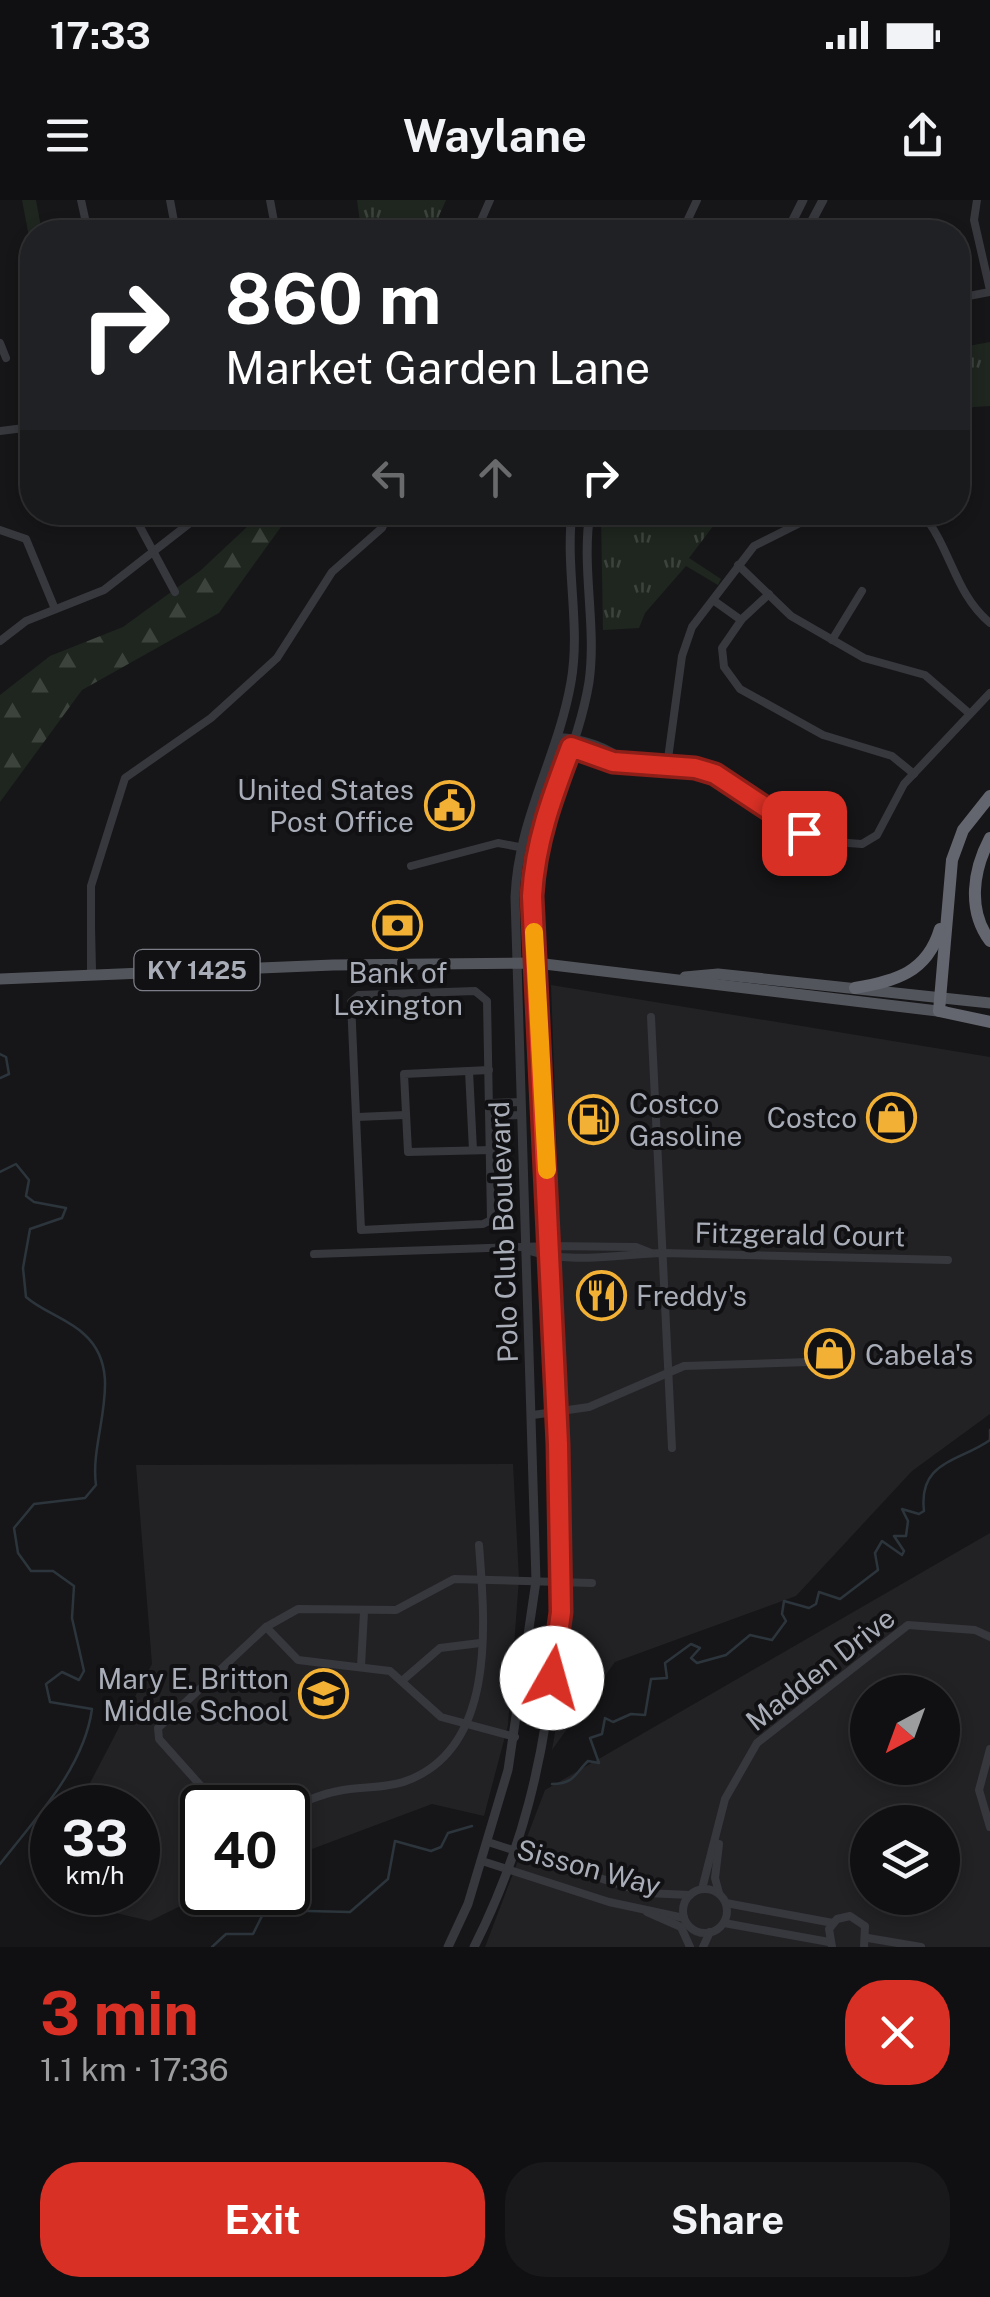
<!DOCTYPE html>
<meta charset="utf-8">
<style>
body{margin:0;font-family:"Public Sans",sans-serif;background:#19191b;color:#f1f3f6;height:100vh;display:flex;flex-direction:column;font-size:38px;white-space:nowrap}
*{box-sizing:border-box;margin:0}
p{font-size:32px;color:#9c9d9f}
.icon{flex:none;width:55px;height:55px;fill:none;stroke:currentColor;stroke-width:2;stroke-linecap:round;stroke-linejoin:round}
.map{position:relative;height:1747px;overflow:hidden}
.panel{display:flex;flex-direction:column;background:#101012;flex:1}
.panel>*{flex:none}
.hud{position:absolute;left:20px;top:20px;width:950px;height:305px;border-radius:40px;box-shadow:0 5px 15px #0003,0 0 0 2px #303032;background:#202124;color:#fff;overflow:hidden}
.needle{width:65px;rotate:221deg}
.buttons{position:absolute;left:850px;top:1475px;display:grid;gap:20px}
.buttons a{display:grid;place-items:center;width:110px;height:110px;border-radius:50%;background:#101012;box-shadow:0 5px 15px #0003,0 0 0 2px #303032;font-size:50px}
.speed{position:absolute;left:30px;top:1585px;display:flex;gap:20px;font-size:50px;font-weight:700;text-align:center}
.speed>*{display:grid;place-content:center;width:130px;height:130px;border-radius:50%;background:#101012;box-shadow:0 5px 15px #0003,0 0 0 2px #303032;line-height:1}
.speed small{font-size:25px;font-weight:400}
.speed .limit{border:5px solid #111;border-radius:15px;background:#fff;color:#111}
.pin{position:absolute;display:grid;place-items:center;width:85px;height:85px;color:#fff;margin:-42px;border-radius:20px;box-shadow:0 5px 15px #0006}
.me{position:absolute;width:110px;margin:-55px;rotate:7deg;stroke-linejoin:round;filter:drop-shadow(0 0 8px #0008)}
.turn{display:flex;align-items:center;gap:35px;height:210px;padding:0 40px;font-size:45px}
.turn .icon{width:130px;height:130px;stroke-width:2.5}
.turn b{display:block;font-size:70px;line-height:85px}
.lanes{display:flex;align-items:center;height:95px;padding:0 40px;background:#0003;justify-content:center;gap:50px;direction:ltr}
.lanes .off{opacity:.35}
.round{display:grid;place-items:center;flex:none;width:105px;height:105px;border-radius:40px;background:#19191b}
.head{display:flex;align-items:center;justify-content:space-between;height:170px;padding:0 40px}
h1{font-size:60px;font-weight:700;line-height:75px;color:#d93025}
.button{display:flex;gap:20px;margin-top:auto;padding:20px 40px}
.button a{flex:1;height:115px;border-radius:40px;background:#d93025;color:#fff;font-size:40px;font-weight:700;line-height:115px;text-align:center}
.button a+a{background:#19191b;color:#f1f3f6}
.status{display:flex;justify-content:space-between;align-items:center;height:70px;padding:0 50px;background:#101012;direction:ltr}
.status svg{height:28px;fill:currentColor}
header{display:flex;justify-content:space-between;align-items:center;height:130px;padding:0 40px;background:#101012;font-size:45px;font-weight:700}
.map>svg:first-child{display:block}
.built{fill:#222225;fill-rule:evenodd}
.grass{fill:#1e261f}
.forest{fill:url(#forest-firs)}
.park{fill:url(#park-tufts)}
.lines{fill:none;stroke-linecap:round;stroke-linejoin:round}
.stream{stroke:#2c353c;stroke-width:2.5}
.minor{stroke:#37383d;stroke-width:8}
.tertiary{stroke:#37383d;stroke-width:9}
.primary{stroke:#53555c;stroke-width:11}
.motorway{stroke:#63666e;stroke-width:12}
.route-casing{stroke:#8d1f18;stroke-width:25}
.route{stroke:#d93025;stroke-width:18}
.slow{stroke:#f59e0b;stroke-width:18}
.labels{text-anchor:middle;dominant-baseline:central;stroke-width:8;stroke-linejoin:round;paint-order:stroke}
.shield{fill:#111113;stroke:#7b7e86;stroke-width:2.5}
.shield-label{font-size:25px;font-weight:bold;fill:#a8adb8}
.poi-label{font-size:28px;fill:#a8adb8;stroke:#111113;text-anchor:end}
.street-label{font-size:28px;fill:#a8adb8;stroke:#111113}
</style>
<div class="status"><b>17:33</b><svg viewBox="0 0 49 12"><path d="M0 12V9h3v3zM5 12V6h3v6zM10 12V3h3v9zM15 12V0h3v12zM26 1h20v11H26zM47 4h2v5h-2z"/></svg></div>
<header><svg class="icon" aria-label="menu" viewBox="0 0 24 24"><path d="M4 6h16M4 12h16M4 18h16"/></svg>Waylane<svg class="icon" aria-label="share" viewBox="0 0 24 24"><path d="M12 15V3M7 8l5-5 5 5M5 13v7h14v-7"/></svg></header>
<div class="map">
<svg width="990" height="1747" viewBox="0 0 990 1747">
<defs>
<pattern id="forest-firs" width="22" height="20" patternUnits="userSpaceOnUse" patternTransform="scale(2.5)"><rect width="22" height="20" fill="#1e261f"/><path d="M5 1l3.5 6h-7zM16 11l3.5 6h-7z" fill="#3c433d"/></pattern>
<pattern id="park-tufts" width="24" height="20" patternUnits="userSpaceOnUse" patternTransform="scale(2.5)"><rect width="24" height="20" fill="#1e261f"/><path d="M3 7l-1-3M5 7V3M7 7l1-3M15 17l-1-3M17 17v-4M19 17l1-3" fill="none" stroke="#3c433d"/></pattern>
</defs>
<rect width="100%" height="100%" fill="#161618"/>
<g class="built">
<polygon points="551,785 990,857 990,1214 912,1271 796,1396 615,1462 552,1550 567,1462 572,1373"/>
<polygon points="513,1264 519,1379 508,1525 484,1616 432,1604 288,1658 288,1608 202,1608 202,1692 207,1693 150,1721 103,1710 79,1693 138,1692 138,1608 77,1608 152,1464 136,1265"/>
<path d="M990,1333v414h-505l60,-157zM868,1492h74v76h-74zM868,1622h74v76h-74z"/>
</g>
<polygon class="grass" points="22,0 36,0 42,32 32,32 32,53"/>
<polygon class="forest" points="259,313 326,313 321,326 283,324 219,413 82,490 0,602 0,495 50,456 123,427 200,371 247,327 244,317"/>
<g class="park">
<polygon points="357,0 446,0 432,32 345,32 361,29"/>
<polygon points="990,142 990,206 958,208 958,148"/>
<polygon points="601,313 723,313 689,358 721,379 718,385 686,366 645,413 639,428 603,430"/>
</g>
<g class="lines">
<g class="stream">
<polyline points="0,854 6,857 9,874 0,878"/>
<path d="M0,972l16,-8 13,16 -3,16 8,6 32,6 -4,10 -32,11 -7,39 3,29c17,15 43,22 59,38 42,39 4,101 11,150l-11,13 -51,6 -20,24 4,25 13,18h22l21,15 -2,32 12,53 -5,9 -17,-8 -16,12 4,18 42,7c-8,59 -57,110 -92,155"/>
<path d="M552,1584c23,0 23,-11 36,-23l11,2 -9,-25 12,-4 3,-16 8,4 18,-8 14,1 6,-36 16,-1 -2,-15 26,-19 9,4 -9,10 6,5 29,-8 24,-20 22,5 14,-19 -4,-7 2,-13 25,7 7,-4 3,-12 21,7 38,-29 -3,-17 7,-12 20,14 2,-4 -10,-15h12l2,-15 -6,-12 17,5 5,-3c-6,-50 35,-49 66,-71v-10"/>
<polyline points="212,1747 226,1734 253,1734 265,1710 350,1712 388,1679 395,1641 431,1651 441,1647 448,1633 472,1626"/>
</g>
<g class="minor">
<polyline points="81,0 88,32"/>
<polyline points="170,0 176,32"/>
<polyline points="270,0 276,32"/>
<polyline points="977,0 974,20 990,90"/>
<polyline points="476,32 490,0"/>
<polyline points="682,32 697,0"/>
<polyline points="958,98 990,92"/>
<polyline points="0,143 6,158"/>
<polyline points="0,231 32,227"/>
<polyline points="132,312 175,392"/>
<path d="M921,312c30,35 33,81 69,111"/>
<polyline points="0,330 26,339 55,409"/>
<polyline points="738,365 791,416 864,458 925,475 970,514"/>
<polyline points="769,394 742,419 722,448 724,467 740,489 823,535 892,556 914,574"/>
<polyline points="713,400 741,420"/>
<polyline points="832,440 862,391"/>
<polyline points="0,441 26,421 104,390 204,312"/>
<path d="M557,537c53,39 94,18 147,33 63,19 75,70 158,74l15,-9 27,-51 86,-91"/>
<path d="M558,537c23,1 51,9 69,26"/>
<polyline points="667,566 682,456 692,427 754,346 822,312"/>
<polyline points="411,666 498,643 519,647"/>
<polyline points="91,726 92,771"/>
<polyline points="91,776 91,686 125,578 211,518 277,458 332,372 382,328 390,312"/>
<polygon points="475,791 487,801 491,1020 483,1024 361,1030 351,802 359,795"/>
<polyline points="651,817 672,1248"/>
<polyline points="489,870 404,874 408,952 492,950"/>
<polyline points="469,871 473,950"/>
<polyline points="491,903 521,902"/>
<polyline points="491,916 521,915"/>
<polyline points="357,917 405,915"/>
<path d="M526,1050c48,15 90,4 138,3l284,7"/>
<polyline points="314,1054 549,1046 636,1047 651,1053"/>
<polyline points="533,1215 589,1207 684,1166 809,1162"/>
<polyline points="361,1466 364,1412"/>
<polyline points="403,1480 440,1448 480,1443"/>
<polyline points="515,1537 441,1517 390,1471 298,1460 266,1427 298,1409 396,1410 454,1379 592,1383"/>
<polyline points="990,1549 979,1590 990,1627"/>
<polyline points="227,1608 209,1595 159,1539 158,1528 266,1427"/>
<path d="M288,1608c16,-6 33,-14 50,-17 22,-5 47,-2 68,-10 91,-33 79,-158 73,-236"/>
<polyline points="488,1642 646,1693 690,1695"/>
<polyline points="482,1661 609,1702 684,1718"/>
<polyline points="702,1689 725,1599 757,1543 908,1425 975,1430 990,1437"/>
<circle cx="705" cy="1711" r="22"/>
<polyline points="719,1693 715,1678 719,1644"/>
<polyline points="726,1703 833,1723"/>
<polyline points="647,1712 681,1727 690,1747"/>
<polyline points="724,1723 829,1742"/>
<polyline points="868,1738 921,1747"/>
<polyline points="703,1747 710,1732"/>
<polyline points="832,1747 829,1729 837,1719 850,1716 865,1726 864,1747"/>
</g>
<g class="tertiary">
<polyline points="787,32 803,0"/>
<polyline points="806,32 823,0"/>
<path d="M448,1747l20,-43 40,-134 28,-189 -21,-684c3,-78 43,-140 56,-215 10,-56 -6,-113 1,-170"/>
<path d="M474,1747c98,-193 89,-388 80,-598 -7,-151 -18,-302 -22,-453 4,-76 45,-140 57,-214 8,-56 -8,-114 1,-170"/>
</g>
<g class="primary">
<polyline points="685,777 718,774 990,803"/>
<polyline points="0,779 333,765 536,763 946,812"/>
</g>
<g class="motorway">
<polyline points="990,596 963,630 952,660 939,811 990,822"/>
<path d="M990,638c-17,32 -23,72 0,103"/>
<path d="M855,788c40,-7 72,-15 85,-59"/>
</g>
</g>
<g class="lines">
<defs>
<path id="route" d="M552,1478l9,-66 -3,-168 -26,-548c3,-54 20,-99 39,-149l42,15 82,6 20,6 89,59"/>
</defs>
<use href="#route" class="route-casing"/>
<use href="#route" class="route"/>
<polyline class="slow" points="534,732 547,970"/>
</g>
<defs>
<symbol id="civic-ring" viewBox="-11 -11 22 22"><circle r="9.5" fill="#111113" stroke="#f2b134" stroke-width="1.5"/><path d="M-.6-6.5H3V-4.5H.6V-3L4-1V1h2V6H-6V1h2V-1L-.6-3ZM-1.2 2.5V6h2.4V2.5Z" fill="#f2b134"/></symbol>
<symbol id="bank-ring" viewBox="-11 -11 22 22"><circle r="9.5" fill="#111113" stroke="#f2b134" stroke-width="1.5"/><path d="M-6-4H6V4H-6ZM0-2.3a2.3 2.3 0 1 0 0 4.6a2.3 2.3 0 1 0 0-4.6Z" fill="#f2b134"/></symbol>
<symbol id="shop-ring" viewBox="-11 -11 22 22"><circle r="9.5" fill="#111113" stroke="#f2b134" stroke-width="1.5"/><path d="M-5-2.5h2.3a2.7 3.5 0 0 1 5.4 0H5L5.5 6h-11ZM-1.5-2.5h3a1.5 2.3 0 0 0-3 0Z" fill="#f2b134"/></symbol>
<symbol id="fuel-ring" viewBox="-11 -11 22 22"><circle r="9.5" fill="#111113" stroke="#f2b134" stroke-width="1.5"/><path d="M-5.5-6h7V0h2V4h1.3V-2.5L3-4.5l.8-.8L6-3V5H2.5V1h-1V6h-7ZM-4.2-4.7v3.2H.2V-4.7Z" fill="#f2b134"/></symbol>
<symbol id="restaurant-ring" viewBox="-11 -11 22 22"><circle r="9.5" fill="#111113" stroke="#f2b134" stroke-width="1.5"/><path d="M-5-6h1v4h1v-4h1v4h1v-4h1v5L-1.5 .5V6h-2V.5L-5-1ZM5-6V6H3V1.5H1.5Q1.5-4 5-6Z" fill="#f2b134"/></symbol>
<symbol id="school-ring" viewBox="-11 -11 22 22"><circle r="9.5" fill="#111113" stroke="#f2b134" stroke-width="1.5"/><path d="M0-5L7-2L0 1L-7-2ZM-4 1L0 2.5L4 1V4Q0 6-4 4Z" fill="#f2b134"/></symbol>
</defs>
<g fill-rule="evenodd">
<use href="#civic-ring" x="422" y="578" width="55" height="55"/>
<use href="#bank-ring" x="370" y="698" width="55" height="55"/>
<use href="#shop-ring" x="864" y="890" width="55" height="55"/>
<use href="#fuel-ring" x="566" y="892" width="55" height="55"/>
<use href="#restaurant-ring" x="574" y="1068" width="55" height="55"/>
<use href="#shop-ring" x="802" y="1126" width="55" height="55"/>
<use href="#school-ring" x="296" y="1466" width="55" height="55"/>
</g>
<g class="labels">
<rect class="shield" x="134.5" y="750" width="125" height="40" rx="8"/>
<g class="shield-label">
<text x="197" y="770">KY 1425</text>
</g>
<g class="poi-label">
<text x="414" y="589">United States<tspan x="414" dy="32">Post Office</tspan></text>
<text x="398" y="772" text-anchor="middle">Bank of<tspan x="398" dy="32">Lexington</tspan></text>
<text x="629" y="903" text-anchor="start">Costco<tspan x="629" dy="32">Gasoline</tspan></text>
<text x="857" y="917">Costco</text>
<text x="636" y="1095" text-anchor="start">Freddy's</text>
<text x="865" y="1154" text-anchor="start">Cabela's</text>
<text x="289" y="1478">Mary E. Britton<tspan x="289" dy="32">Middle School</tspan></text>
</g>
<g class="street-label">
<text transform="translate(503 1032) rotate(-92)">Polo Club Boulevard</text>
<text transform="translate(800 1034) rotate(1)">Fitzgerald Court</text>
<text transform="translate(820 1469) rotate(-38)">Madden Drive</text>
<text transform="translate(589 1667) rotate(15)">Sisson Way</text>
</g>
</g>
</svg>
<div class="buttons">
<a><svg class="needle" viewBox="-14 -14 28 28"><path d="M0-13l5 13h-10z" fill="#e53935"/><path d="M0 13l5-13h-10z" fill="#9c9d9f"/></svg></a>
<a><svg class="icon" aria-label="layers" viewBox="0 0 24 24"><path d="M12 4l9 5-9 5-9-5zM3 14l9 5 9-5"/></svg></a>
</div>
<div class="speed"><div>33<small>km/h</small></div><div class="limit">40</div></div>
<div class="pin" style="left:804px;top:633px;background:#d93025"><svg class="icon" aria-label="arrive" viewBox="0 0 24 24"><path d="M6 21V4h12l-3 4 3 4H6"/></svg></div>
<svg class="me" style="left:552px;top:1478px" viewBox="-20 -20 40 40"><circle r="19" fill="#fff"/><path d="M0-13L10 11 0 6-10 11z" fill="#d93025"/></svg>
<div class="hud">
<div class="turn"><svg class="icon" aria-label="right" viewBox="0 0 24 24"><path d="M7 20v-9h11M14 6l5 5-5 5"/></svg><div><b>860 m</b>Market Garden Lane</div></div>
<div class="lanes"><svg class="icon off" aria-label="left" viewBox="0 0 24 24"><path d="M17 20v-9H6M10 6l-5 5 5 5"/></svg><svg class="icon off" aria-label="ahead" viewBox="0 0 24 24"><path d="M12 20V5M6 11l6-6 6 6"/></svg><svg class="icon" aria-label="right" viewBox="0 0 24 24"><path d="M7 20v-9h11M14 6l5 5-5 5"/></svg></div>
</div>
</div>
<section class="panel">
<div class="head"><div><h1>3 min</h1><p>1.1 km · 17:36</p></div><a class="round" style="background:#d93025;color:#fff"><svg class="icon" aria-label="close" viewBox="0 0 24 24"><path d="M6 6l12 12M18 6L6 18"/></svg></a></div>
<div class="button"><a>Exit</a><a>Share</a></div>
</section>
